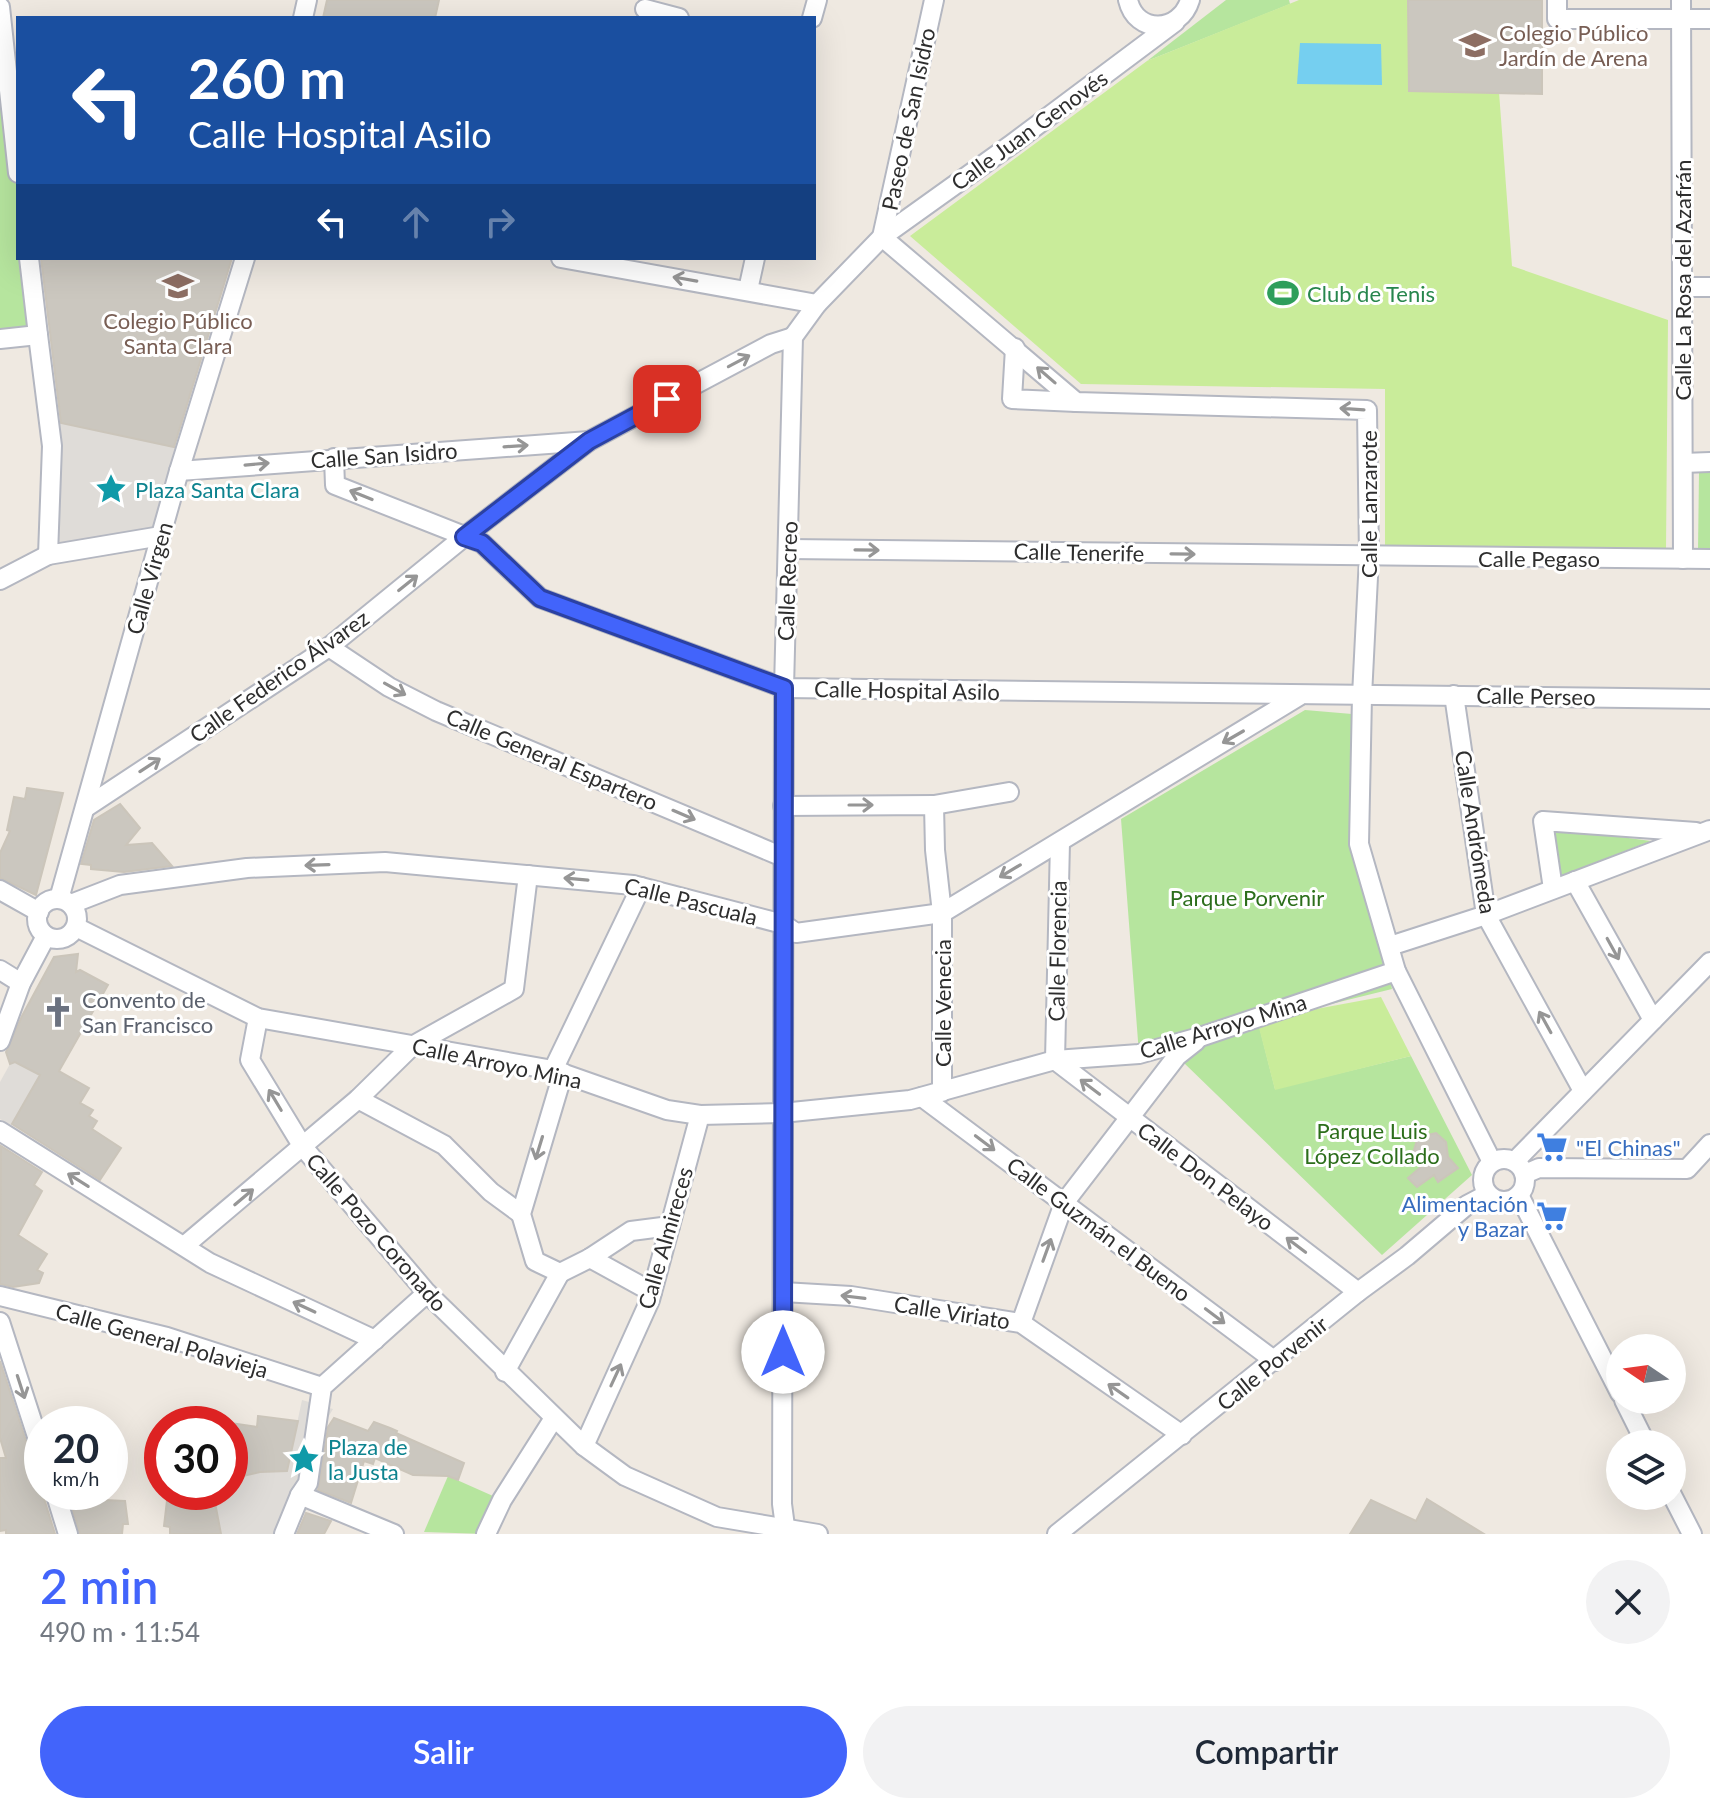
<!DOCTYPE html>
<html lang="es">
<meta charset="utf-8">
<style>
body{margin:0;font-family:Lato,sans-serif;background:#f2f2f3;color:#1f2937;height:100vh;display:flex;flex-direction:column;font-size:30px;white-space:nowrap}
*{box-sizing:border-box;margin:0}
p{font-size:26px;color:#747a83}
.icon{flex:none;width:44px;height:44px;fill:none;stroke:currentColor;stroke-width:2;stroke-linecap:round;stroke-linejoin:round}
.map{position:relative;height:1534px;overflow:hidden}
.sheet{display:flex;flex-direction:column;background:#fff;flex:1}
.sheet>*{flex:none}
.hud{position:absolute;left:16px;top:16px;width:800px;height:244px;border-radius:0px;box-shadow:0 8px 32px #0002;background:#1a4fa0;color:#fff;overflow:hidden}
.needle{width:52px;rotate:283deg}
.controls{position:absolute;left:1606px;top:1334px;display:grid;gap:16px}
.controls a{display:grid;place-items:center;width:80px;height:80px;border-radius:50%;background:#fff;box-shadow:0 8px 32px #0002;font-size:40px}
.speed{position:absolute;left:24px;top:1406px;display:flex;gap:16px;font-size:40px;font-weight:700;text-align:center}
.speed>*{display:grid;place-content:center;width:104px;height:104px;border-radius:50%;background:#fff;box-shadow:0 8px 32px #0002;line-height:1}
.speed small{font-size:20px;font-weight:400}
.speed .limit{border:12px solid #d22;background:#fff;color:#111}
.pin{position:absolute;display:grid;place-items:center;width:68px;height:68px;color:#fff;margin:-34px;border-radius:16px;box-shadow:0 4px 12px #0006}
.me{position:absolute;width:88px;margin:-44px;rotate:0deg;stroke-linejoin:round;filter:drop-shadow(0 0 6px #0008)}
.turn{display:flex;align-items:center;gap:28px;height:168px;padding:0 40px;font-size:36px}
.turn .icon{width:104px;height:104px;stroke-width:2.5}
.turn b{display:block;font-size:56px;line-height:68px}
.lanes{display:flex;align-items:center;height:76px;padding:0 40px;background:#0003;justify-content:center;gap:40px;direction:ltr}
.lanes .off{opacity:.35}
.round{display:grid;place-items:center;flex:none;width:84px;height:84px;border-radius:42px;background:#f2f2f3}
.overview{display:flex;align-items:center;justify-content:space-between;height:136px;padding:0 40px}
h1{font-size:48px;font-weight:600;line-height:60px;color:#4264fb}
.primary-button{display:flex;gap:16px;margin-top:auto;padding:16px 40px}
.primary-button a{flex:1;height:92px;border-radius:48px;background:#4264fb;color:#fff;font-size:32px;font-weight:600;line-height:92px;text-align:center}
.primary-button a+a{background:#f2f2f3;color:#1f2937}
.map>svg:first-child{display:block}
.green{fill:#b6e59e}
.pitch{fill:#c9ec9a}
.plaza{fill:#dfdcd8}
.water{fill:#75cff0}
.building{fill:#cbc7bf;stroke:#cbc5ba;stroke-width:2}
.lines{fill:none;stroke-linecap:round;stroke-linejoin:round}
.minor-casing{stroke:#b4b7c1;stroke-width:22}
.minor{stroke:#fff;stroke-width:18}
.oneway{stroke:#969696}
.route-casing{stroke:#2b41a3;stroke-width:20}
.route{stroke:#4264fb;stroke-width:14}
.labels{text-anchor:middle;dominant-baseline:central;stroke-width:6;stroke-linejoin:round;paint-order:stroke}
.education-label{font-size:22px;fill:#785e54;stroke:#fff;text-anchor:start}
.street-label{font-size:22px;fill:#2e2e2e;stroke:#fff}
.leisure-label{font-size:22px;fill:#27864d;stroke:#fff;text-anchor:start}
.culture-label{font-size:22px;fill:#0d838f;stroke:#fff;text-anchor:start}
.park-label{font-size:22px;fill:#2c6e1b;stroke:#fff}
.worship-label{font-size:22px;fill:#5b616d;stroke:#fff;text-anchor:start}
.shop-label{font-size:22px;fill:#366cbe;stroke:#fff;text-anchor:start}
</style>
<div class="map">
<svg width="1710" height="1534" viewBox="0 0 1710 1534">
<rect width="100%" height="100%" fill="#efe9e1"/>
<g class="green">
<polygon points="1226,0 1289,0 1290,4 1147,61"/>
<polygon points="0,7 18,173 18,258 29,258 38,335 0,339"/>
<polygon points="1699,473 1710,473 1710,550 1698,550"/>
<polygon points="1305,710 1352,714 1359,844 1392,989 1258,1022 1275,1089 1411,1056 1472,1175 1382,1255 1184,1063 1202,1037 1139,1054 1121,819"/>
<polygon points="1553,828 1651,841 1560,876"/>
<polygon points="448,1476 502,1500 486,1534 424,1532"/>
</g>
<g class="pitch">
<polygon points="1299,0 1408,0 1499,92 1512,266 1668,320 1666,550 1385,549 1385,389 1081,384 910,236 1147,61"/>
<polygon points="1381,997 1411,1056 1275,1090 1257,1020"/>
</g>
<g class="plaza">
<polygon points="58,422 175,447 156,530 55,547"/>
<polygon points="15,1062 38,1074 38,1080 12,1125 0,1119 0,1082 10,1064"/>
<polygon points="302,1400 333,1409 323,1426 315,1493 294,1534 221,1534 213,1492 230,1492 230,1479 260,1472 287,1471"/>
</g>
<polygon class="water" points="1300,43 1381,44 1382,85 1297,84"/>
<g class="building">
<polygon points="327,0 439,0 435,18 323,18"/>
<polygon points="1408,0 1542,0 1542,94 1409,91"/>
<polygon points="41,258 232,258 174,447 61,423"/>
<polygon points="27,788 63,793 36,895 0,878 0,853 10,831 7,830 14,797 25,799"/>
<polygon points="120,804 140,828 126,845 152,843 172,866 124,872 91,869 91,865 81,864 94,820"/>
<polygon points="78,954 76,972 80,970 108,985 59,1071 89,1088 80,1103 93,1110 89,1116 97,1121 92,1129 121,1148 100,1180 12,1124 40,1075 15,1062 10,1064 6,1052 22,1016 54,957"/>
<polygon points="1436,1133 1446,1142 1448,1157 1458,1168 1438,1182 1434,1175 1417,1187 1408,1178 1422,1166 1413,1153 1418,1137"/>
<polygon points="1,1146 42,1172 34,1185 42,1191 18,1235 47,1254 37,1270 43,1273 39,1283 13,1287 0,1284"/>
<polygon points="0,1361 31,1456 40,1464 42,1492 55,1534 6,1534 6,1530 0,1531 0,1458 6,1458 0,1438"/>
<polygon points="258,1416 298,1421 287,1471 260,1472 230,1479 230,1423 257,1427"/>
<polygon points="334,1418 368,1431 374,1422 390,1428 397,1431 396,1433 464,1463 458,1480 448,1476 413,1475 375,1458 373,1464 364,1461 351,1503 318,1490 328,1427"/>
<polygon points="168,1492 213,1492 221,1534 170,1534 170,1527 164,1526"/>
<polygon points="81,1499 125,1501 128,1524 123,1524 122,1534 80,1534 70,1501"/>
<polygon points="1427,1499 1484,1534 1350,1534 1371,1500 1416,1521"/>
<polygon points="306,1513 331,1521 324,1534 297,1534"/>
</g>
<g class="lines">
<defs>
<g id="minor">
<path d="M1128,0c8,35 52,33 62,0"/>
<polyline points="1557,0 1557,19 1710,19"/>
<polyline points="1681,0 1683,559"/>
<polyline points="0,7 18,173"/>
<polyline points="645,9 679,18"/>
<polyline points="303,18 307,0"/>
<polyline points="812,18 817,0"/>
<polyline points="882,237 1076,402 1367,410 1369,557 1362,696 1359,844 1396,971 1492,1162"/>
<polyline points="882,237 934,0"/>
<polyline points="561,258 817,304"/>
<polyline points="1682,287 1710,287"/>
<polyline points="748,290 755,258"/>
<polyline points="38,335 52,446 48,555 161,536"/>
<polyline points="0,339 38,335 29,258"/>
<polyline points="1015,348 1012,399 1076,402"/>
<polyline points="334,458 335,485 482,543 540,598 784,688 1710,699"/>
<polyline points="1683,463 1710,462"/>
<polyline points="179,471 589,441"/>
<polyline points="789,549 1710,559"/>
<polyline points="0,580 48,555"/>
<polyline points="329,647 389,687 436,711 783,857"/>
<polyline points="1454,695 1486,915 1583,1091"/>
<polyline points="934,805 1009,792"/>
<polyline points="783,806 934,805 935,850 942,913 942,1092"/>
<polyline points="85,808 329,647 464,537 589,441 771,344 793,337"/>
<polyline points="1060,842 1055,1060 1358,1292"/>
<polyline points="1575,881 1653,1020"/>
<polyline points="1553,889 1543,821 1696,832"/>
<polyline points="0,890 39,912"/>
<polyline points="59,899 179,471 245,258"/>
<circle cx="57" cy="919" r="20"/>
<polyline points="71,904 120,885 247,868 385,862 633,885 783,924 796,933 942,913 1299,696"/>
<polyline points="76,927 258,1018 553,1070 667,1110 700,1115 782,1113 910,1100 1055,1060 1139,1054 1203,1036 1396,971"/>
<polyline points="1390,946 1486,915 1710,830"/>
<polyline points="0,970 21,983"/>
<polyline points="258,1018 250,1060 303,1147 427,1293 584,1446 625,1476 717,1517 818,1534"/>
<polyline points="0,1041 21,983 46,936"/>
<polyline points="553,1070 641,887"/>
<polyline points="922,1097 1275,1361"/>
<polyline points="358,1099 444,1145 491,1192 521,1214"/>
<polyline points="0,1131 210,1263 375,1340"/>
<circle cx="1504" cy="1180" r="21"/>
<polyline points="1515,1161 1710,962"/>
<polyline points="1525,1174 1539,1168 1687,1169 1710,1144"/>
<polyline points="1519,1195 1620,1393"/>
<polyline points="184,1246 358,1099 412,1046 514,989 528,875"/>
<polyline points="590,1258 652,1292"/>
<polyline points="560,1273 590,1258 631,1231 670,1226"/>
<polyline points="783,1292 851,1296 1021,1323 1182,1435"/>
<polyline points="0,1296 167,1337 322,1387"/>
<polyline points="0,1322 42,1452"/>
<polyline points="1021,1323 1064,1203 1177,1056 1196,1041"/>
<polyline points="505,1372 560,1273 535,1261 521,1214 563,1073"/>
<polyline points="1624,1400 1646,1444"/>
<polyline points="584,1446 650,1300 700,1115"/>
<polyline points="55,1492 68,1534"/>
<polyline points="300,1495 394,1534"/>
<polyline points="1672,1495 1692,1534"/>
<polyline points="284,1534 300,1495 308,1483 322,1387 427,1293"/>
<polyline points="486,1534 502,1500 554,1418"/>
<polyline points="786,1534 782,1504 784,688 793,337 817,304 882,237 1012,144 1175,22"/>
<polyline points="1057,1534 1358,1292 1407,1256 1467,1205 1488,1194"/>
</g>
</defs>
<use href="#minor" class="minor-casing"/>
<use href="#minor" class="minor"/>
</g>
<defs><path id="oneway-shaft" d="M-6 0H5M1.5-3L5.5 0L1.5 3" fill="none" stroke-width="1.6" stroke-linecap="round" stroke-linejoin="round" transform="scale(2)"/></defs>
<g class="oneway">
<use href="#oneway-shaft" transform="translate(685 279) rotate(-170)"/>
<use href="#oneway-shaft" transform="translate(739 361) rotate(-28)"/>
<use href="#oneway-shaft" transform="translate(1046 375) rotate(-139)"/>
<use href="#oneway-shaft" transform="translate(1352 409) rotate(-176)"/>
<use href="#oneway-shaft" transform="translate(516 446) rotate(-4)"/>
<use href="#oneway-shaft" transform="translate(257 464) rotate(-5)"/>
<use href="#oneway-shaft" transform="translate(361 495) rotate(-158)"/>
<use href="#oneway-shaft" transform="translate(867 550) rotate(1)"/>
<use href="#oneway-shaft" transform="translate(1183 554) rotate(1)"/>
<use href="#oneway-shaft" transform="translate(408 583) rotate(-39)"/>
<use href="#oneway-shaft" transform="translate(395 689) rotate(29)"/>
<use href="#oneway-shaft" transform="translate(1233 737) rotate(150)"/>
<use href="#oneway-shaft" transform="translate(150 765) rotate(-33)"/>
<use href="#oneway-shaft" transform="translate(861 805)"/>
<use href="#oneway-shaft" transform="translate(684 815) rotate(23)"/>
<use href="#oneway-shaft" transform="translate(317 865) rotate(178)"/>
<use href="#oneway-shaft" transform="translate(1010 871) rotate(149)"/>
<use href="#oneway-shaft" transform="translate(576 879) rotate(-175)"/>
<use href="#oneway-shaft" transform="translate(1613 949) rotate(61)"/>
<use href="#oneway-shaft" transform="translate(1545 1022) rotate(-119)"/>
<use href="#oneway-shaft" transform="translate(1090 1087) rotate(-143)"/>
<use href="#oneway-shaft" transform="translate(275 1100) rotate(-121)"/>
<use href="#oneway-shaft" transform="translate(985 1143) rotate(37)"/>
<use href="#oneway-shaft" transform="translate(539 1148) rotate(107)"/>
<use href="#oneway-shaft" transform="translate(78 1180) rotate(-148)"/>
<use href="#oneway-shaft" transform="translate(244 1197) rotate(-40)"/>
<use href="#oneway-shaft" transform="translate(1296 1245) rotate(-143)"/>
<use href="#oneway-shaft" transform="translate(1047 1250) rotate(-70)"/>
<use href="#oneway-shaft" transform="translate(853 1297) rotate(-173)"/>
<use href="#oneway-shaft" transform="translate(304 1307) rotate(-155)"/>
<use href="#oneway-shaft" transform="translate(1215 1316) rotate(37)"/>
<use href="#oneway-shaft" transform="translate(616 1375) rotate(-65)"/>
<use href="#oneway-shaft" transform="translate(21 1387) rotate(72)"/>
<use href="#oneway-shaft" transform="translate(1118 1391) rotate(-145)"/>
</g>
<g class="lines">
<defs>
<polyline id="route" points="667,399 589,441 464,537 482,543 540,598 784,688 783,1352"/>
</defs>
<use href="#route" class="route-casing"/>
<use href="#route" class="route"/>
</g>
<defs>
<symbol id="school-bare" viewBox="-9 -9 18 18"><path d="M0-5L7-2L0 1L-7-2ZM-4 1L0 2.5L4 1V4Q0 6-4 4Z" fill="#8d6e63" stroke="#fff" stroke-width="2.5" paint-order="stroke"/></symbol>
<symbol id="stadium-bare" viewBox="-9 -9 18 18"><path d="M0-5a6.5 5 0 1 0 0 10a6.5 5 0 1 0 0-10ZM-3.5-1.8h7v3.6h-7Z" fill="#2e9e5b" stroke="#fff" stroke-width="2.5" paint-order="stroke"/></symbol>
<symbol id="sight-bare" viewBox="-9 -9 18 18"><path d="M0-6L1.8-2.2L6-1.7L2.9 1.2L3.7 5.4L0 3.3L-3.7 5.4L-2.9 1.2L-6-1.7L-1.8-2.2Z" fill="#0f9aa8" stroke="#fff" stroke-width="2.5" paint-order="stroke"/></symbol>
<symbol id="church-bare" viewBox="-9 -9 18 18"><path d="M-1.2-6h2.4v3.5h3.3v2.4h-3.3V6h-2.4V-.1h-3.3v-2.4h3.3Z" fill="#6b7280" stroke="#fff" stroke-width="2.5" paint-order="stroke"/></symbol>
<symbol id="supermarket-bare" viewBox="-9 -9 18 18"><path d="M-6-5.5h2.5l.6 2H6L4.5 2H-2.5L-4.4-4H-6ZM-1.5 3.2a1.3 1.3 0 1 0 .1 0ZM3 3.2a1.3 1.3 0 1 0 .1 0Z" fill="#3f7fe0" stroke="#fff" stroke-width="2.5" paint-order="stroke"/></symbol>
</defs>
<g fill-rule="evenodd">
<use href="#school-bare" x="1453" y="23" width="44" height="44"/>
<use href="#school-bare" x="156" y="264" width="44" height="44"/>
<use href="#stadium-bare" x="1261" y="271" width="44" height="44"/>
<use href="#sight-bare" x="89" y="467" width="44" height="44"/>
<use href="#church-bare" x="36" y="990" width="44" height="44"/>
<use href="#supermarket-bare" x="1530" y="1125" width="44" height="44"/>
<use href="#supermarket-bare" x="1530" y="1194" width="44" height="44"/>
<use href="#sight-bare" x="282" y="1437" width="44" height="44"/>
</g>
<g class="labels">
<g class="education-label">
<text x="1499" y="32">Colegio Público<tspan x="1499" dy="25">Jardín de Arena</tspan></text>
<text x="178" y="320" text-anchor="middle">Colegio Público<tspan x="178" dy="25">Santa Clara</tspan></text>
</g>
<g class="street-label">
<text transform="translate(908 119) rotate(-78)">Paseo de San Isidro</text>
<text transform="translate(1029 130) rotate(-36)">Calle Juan Genovés</text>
<text transform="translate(1682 280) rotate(-90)">Calle La Rosa del Azafrán</text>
<text transform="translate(384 455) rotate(-4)">Calle San Isidro</text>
<text transform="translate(1368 504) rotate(-90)">Calle Lanzarote</text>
<text transform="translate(1079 552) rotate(1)">Calle Tenerife</text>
<text x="1539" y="558">Calle Pegaso</text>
<text transform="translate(149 578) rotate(-74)">Calle Virgen</text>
<text transform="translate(787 581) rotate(-88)">Calle Recreo</text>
<text transform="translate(279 676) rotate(-35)">Calle Federico Álvarez</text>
<text transform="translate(907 690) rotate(1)">Calle Hospital Asilo</text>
<text transform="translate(1536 696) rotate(1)">Calle Perseo</text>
<text transform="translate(552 759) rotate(23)">Calle General Espartero</text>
<text transform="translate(1476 832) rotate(81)">Calle Andrómeda</text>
<text transform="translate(691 901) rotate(14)">Calle Pascuala</text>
<text transform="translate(1057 951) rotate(-89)">Calle Florencia</text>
<text transform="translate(942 1003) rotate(-90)">Calle Venecia</text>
<text transform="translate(1223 1026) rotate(-17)">Calle Arroyo Mina</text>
<text transform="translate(497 1063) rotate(12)">Calle Arroyo Mina</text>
<text transform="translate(1206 1176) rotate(37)">Calle Don Pelayo</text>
<text transform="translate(1099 1229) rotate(37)">Calle Guzmán el Bueno</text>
<text transform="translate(377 1232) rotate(49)">Calle Pozo Coronado</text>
<text transform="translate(665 1238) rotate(-74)">Calle Almireces</text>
<text transform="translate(952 1312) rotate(9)">Calle Viriato</text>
<text transform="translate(162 1340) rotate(16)">Calle General Polavieja</text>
<text transform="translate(1272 1363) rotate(-39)">Calle Porvenir</text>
</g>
<g class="leisure-label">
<text x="1307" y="293">Club de Tenis</text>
</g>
<g class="culture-label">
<text x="135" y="489">Plaza Santa Clara</text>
<text x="328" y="1446">Plaza de<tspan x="328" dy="25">la Justa</tspan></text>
</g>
<g class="park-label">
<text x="1247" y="897">Parque Porvenir</text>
<text x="1372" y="1130">Parque Luis<tspan x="1372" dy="25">López Collado</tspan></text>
</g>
<g class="worship-label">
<text x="82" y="999">Convento de<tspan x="82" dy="25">San Francisco</tspan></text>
</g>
<g class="shop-label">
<text x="1576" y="1147">"El Chinas"</text>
<text x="1528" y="1203" text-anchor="end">Alimentación<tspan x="1528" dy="25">y Bazar</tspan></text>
</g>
</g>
</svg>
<div class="controls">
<a><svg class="needle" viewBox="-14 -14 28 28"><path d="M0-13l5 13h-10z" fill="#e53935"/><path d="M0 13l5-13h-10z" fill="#747a83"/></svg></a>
<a><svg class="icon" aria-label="layers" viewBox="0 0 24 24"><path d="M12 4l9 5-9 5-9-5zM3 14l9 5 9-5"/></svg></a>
</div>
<div class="speed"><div>20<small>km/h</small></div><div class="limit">30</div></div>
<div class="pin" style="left:667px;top:399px;background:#d93025"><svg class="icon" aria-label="arrive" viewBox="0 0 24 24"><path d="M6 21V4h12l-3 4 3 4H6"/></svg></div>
<svg class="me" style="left:783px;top:1352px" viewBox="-20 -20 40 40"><circle r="19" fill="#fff"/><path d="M0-13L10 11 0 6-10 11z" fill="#4264fb"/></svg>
<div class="hud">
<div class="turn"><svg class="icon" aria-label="left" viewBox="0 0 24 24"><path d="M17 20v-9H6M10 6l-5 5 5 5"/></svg><div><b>260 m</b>Calle Hospital Asilo</div></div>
<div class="lanes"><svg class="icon" aria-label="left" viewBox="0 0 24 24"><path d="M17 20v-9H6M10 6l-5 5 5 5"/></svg><svg class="icon off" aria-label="ahead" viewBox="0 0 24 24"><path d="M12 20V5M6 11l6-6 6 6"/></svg><svg class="icon off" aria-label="right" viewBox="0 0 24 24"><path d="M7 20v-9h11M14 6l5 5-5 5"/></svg></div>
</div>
</div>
<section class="sheet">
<div class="overview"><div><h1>2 min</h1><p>490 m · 11:54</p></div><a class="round"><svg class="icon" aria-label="close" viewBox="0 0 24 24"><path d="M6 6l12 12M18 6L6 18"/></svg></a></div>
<div class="primary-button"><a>Salir</a><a>Compartir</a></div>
</section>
